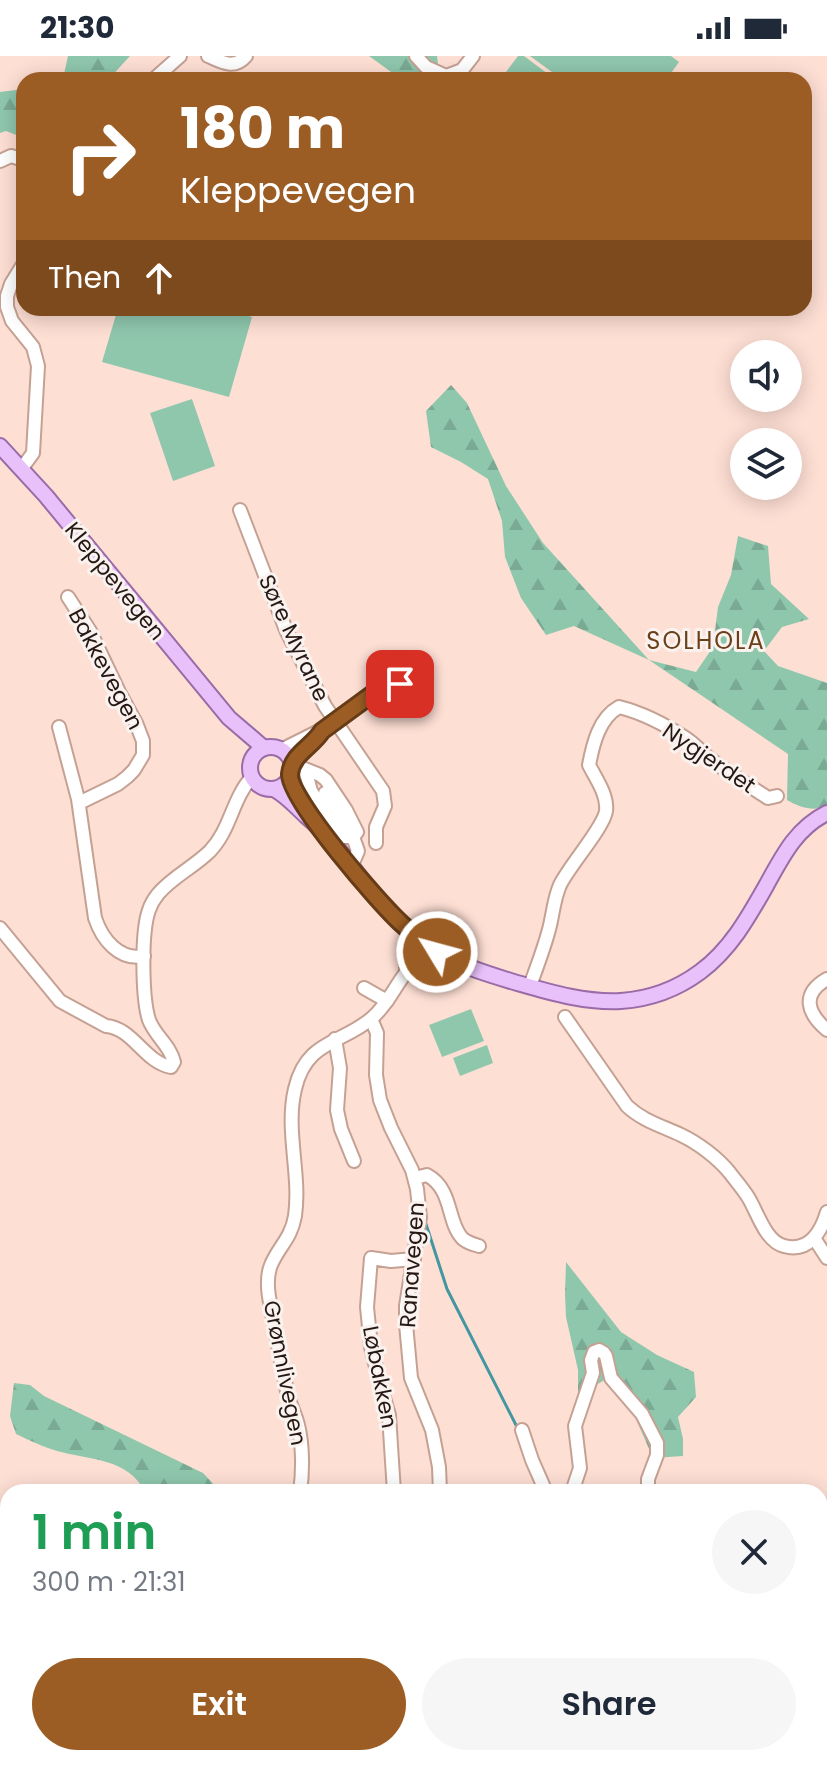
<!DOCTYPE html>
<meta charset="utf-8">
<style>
body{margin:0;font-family:Poppins,sans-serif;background:#f6f6f7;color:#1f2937;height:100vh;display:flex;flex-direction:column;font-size:30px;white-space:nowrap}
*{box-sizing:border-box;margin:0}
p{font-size:26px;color:#747a83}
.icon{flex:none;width:44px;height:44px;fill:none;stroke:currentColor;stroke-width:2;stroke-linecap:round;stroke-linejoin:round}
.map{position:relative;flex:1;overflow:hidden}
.sheet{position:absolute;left:0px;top:1428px;width:828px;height:282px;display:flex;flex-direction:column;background:#fff;border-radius:24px 24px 0 0;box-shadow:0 4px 20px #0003}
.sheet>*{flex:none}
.top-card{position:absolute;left:16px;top:16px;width:796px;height:244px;border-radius:24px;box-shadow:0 4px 20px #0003;background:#9c5d24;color:#fff;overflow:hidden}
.controls{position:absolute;left:730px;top:284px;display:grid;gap:16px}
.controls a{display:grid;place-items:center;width:72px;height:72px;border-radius:50%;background:#fff;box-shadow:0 4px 20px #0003;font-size:40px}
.pin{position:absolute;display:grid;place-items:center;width:68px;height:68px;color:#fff;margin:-34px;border-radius:16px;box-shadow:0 4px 12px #0006}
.me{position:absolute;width:88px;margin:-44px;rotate:307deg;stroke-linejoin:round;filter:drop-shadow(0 0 6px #0008)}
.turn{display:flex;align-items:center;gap:28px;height:168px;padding:0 32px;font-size:36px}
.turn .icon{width:104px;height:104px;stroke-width:2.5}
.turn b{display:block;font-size:56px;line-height:68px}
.then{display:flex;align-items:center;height:76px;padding:0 32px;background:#0003;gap:16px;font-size:30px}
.round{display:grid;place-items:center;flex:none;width:84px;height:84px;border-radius:42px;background:#f6f6f7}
.overview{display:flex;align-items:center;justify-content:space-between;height:136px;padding:0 32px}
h1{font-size:48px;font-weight:600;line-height:60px;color:#1e9e55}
.primary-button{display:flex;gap:16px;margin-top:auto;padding:16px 32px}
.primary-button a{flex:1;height:92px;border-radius:48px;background:#9c5d24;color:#fff;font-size:32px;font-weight:600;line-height:92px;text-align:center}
.primary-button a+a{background:#f6f6f7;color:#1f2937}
.status{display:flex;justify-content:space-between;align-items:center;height:56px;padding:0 40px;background:#fff;direction:ltr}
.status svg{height:22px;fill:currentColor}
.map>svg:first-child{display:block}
.forest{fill:url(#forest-firs)}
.park{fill:#8fc7ad}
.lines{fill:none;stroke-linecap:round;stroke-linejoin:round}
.stream{stroke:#4297a0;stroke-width:3}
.minor-casing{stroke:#c5a194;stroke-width:16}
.major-casing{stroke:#9a6ba7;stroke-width:18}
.minor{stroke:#fff;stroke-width:12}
.major{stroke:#e8c1fa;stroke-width:14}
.route-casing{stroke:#653c17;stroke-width:20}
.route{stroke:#9c5d24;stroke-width:14}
.labels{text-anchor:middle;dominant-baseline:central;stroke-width:6;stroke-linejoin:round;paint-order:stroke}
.street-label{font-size:22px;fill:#251813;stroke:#faf2ef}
.neighbourhood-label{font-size:24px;letter-spacing:2px;fill:#6b3f18;stroke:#faf2ef}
</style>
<div class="status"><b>21:30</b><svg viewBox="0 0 49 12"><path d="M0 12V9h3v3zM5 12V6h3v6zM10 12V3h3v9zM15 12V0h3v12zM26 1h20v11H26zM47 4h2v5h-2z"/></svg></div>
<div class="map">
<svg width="827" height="1709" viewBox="0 0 827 1709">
<defs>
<pattern id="forest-firs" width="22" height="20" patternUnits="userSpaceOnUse" patternTransform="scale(2)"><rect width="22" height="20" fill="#8fc7ad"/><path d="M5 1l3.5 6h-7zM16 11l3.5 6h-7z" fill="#7baa94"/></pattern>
</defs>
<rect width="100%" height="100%" fill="#fedfd4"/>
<g class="forest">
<polygon points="68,0 130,0 108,24 51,24 64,18"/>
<polygon points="369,0 437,0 440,24 396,24 394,18"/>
<polygon points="24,33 24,82 6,75 0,77 0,36"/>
<path d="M451,329l16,18 39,83 37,57 106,117 47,12 17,-25 5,-40 13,-32 7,-39 30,10 3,38 38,35 -27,8 -18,24 14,15 49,17v123c-14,6 -28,1 -40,-6l1,-46 -139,-94 -75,-34 -28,9 -25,-37 -16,-41 -3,-36 -14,-42 -27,-17 -30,-15 -5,-36z"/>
<polygon points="566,1206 621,1276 657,1299 694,1316 696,1341 678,1361 683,1383 683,1400 653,1402 616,1317 578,1340 578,1314 566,1261 565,1238"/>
<path d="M14,1327l16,2 14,11 159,77 18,19h-76c-17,-34 -55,-32 -88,-41 -14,-4 -28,-11 -41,-17l-6,-18z"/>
</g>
<g class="park">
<polygon points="518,0 524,0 556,24 500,24"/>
<polygon points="530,0 671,0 679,6 666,24 563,24"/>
<polygon points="118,252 220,252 252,261 229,341 102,306"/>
<polygon points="192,343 215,410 173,425 150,357"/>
<polygon points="471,953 484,985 442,1001 429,969"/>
<polygon points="487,989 493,1007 460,1020 453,1002"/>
</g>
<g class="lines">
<g class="stream">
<polyline points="425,1165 447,1233 518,1373"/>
<polyline points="652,1702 655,1709"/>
</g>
<defs>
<g id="minor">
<path d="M208,0c14,6 26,14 38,0"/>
<polyline points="416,0 426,11 446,20 462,14 473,0"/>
<polyline points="153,24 180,0"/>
<polyline points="0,105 11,100 24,104"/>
<polyline points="22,412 33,397 38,310 33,291 12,265 7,251 7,240 11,228 24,207"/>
<polyline points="240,454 286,574 325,650 383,735 385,750 376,771 376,787"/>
<polyline points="68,541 90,575 119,636 136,667 143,685 143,699 134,714 127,721 118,728 79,747"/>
<path d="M59,671l19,72 17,119c7,21 24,43 49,38"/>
<polyline points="281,694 319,675"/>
<path d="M291,709c9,-13 22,-21 31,-34 16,-12 51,-43 69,-47 8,-1 17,0 25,2"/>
<polygon points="305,713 320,719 326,724 346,754 357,776 353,781 344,781 339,778 311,735"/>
<polyline points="325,737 353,781 358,795 351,811"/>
<path d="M0,872l60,73 46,25c27,2 38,36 65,41l3,-5c-4,-17 -19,-26 -25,-42 -7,-22 -8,-88 0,-110 2,-6 5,-11 9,-16 14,-17 36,-27 52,-43 21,-22 22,-52 42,-74"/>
<polyline points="406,916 406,910 417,881"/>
<path d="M827,923c-26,15 -20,34 0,51"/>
<path d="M530,930c6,-17 13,-35 18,-53 5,-16 5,-32 12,-48 9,-19 44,-58 46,-74 2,-16 -10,-32 -17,-46 4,-21 10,-47 30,-58 24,6 47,18 68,32 8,5 15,14 23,20 19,14 38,26 58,39l9,-2"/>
<polyline points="364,932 387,945"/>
<path d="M565,961l62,89c16,15 35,20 54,29 17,8 37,23 49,38 6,8 13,16 18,24 10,16 17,44 36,49 25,7 37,-14 43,-34"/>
<polyline points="371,963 377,977 376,1019 380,1044 391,1072 412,1114 417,1133 420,1161 406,1250 406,1268 411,1322 432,1374 439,1411 440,1436"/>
<polyline points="335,983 340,1012 337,1054 341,1073 354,1105"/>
<path d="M415,1122l12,-3c26,14 20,47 35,63 5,5 11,6 17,8"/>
<polyline points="814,1182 827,1202"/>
<polyline points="522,1374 532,1404 546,1436"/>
<path d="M300,1436c3,-20 3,-47 -2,-67 -3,-12 -9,-22 -11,-34 -6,-28 -11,-56 -16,-84 -3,-13 -5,-30 0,-42 8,-19 20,-26 24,-49 6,-42 -10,-86 0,-127 11,-49 47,-45 77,-71 15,-13 22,-30 33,-44 7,-10 17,-18 25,-27"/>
<polyline points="394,1436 389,1359 382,1335 371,1291 367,1251 371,1202 391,1205 414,1203"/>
<polyline points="572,1436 580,1412 575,1370 593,1317 591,1304 594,1296 599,1294 604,1297 606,1300 611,1322 642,1358 657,1387 657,1399 648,1423 648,1436"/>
<polyline points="820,1504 827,1500"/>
<polyline points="444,1702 447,1709"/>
<polyline points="635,1702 638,1709"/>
</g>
<g id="major">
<polyline points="0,390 46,440 229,662 264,692"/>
<circle cx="271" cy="712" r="21"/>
<path d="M274,733c13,7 21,17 32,27 37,31 60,76 96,109 13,12 28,23 44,32 21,11 45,18 68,25 35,10 71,21 107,19 29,-2 56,-12 79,-29 30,-22 48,-54 66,-86 16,-29 30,-58 61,-73"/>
</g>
</defs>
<use href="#minor" class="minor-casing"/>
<use href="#major" class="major-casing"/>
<use href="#minor" class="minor"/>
<use href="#major" class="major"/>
</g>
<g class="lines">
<defs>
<path id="route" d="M400,628l-18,3 -60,44c-10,16 -30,23 -32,43 -2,24 91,132 113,151 10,10 22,19 34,27"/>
</defs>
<use href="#route" class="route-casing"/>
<use href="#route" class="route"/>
</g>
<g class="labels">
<g class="street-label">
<text transform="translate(115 525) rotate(51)">Kleppevegen</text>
<text transform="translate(294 582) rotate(65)">Søre Myrane</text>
<text transform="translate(106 613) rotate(62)">Bakkevegen</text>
<text transform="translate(709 702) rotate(34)">Nygjerdet</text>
<text transform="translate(412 1209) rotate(-86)">Ranavegen</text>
<text transform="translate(285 1317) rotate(79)">Grønnlivegen</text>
<text transform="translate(380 1321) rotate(79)">Løbakken</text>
</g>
<g class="neighbourhood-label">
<text x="706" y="584">SOLHOLA</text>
</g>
</g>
</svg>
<div class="controls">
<a><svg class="icon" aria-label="sound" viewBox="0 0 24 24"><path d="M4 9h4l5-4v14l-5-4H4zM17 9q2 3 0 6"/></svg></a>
<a><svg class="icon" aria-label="layers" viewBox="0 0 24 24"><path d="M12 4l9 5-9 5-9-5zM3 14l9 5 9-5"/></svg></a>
</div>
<div class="pin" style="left:400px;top:628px;background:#d93025"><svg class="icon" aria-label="arrive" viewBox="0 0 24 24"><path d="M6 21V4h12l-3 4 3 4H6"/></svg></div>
<svg class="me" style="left:437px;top:896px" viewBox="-20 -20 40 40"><circle r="17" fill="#9c5d24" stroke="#fff" stroke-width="3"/><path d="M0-11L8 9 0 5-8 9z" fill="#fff"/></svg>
<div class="top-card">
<div class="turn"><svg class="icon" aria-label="right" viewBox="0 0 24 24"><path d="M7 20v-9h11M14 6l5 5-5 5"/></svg><div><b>180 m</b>Kleppevegen</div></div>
<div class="then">Then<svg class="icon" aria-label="ahead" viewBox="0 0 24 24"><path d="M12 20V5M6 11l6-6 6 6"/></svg></div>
</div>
<section class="sheet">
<div class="overview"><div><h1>1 min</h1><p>300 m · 21:31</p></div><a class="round"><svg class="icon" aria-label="close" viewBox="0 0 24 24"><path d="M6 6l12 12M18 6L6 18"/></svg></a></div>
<div class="primary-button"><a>Exit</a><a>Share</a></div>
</section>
</div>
